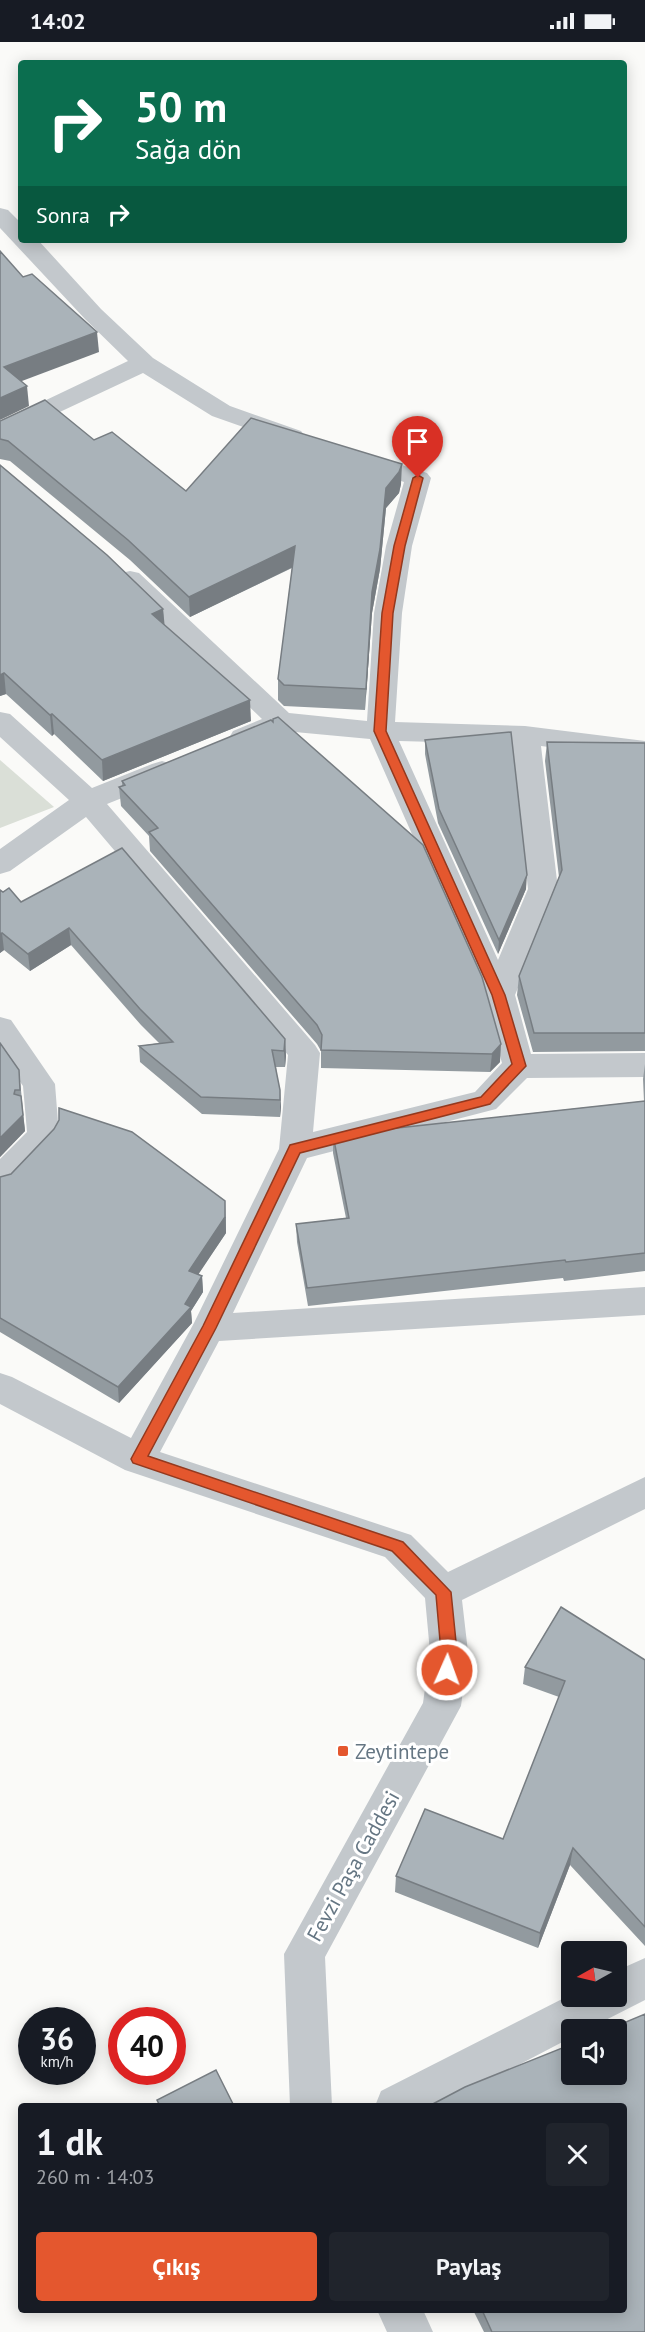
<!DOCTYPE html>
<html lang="tr">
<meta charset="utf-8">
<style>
body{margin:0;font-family:"PT Sans",sans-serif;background:#20242c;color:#f1f3f6;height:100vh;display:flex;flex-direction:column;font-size:22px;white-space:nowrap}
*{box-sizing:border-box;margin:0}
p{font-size:20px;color:#9ea1a6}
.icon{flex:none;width:33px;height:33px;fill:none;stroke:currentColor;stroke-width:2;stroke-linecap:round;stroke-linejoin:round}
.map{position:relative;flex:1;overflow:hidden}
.details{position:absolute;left:18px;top:2061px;width:609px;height:210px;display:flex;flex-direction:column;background:#171b24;border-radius:6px;box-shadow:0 3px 15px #0003}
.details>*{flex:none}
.hud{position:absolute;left:18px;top:18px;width:609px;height:183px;border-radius:6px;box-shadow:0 3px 15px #0003;background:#0b6e4f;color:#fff;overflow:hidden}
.needle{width:39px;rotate:262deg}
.fabs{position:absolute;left:561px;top:1899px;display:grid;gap:12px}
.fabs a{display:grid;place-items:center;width:66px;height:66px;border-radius:6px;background:#171b24;box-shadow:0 3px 15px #0003;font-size:30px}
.speed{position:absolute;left:18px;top:1965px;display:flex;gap:12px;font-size:30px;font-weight:700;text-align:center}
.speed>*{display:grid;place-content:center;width:78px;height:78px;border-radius:50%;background:#171b24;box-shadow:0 3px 15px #0003;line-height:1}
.speed small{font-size:15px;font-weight:400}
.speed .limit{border:9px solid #d22;background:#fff;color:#111}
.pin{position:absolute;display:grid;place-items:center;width:51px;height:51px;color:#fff;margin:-62px -26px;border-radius:50% 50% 50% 0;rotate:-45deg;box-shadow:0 0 6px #0007}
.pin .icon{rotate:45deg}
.me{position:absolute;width:66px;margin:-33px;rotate:2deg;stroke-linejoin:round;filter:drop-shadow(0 0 4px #0008)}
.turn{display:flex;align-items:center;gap:21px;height:126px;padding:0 18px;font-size:27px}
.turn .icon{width:78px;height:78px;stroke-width:2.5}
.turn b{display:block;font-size:42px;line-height:51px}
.then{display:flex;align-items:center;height:57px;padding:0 18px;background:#0003;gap:12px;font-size:22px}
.round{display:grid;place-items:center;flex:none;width:63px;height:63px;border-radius:6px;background:#20242c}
.head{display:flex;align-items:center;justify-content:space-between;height:102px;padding:0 18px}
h1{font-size:36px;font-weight:700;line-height:45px}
.primary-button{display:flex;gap:12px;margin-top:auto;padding:12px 18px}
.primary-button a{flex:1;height:69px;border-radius:6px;background:#e4572e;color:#fff;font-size:24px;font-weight:700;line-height:69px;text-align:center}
.primary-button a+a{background:#20242c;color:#f1f3f6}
.status{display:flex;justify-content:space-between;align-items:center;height:42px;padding:0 30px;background:#171b24;direction:ltr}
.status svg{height:16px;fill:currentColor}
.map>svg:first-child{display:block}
.green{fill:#dadfd7}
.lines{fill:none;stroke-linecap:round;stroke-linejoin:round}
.minor{fill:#c3c8cc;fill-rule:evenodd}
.wall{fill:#929a9f}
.shaded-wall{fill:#777d82}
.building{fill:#aab3b9;stroke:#777d82;stroke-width:1.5}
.route{fill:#e4572e;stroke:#94391e;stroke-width:1.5}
.poi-dot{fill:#e4572e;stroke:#fff;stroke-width:2}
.labels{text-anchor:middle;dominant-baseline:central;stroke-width:6;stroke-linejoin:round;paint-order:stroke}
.poi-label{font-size:21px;fill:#657683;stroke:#fff;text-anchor:start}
.street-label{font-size:21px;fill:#657683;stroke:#fff}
</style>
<div class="status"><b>14:02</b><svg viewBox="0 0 49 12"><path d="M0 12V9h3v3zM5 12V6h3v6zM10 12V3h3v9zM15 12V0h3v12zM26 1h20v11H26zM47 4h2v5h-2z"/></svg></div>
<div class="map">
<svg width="645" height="2290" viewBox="0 0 645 2290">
<rect width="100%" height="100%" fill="#fafaf8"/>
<polygon class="green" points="0,718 54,765 0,786"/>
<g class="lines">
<g class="minor">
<polygon points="0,166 8,168 21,181 21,198 38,198 101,267 153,316 230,364 301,389 305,394 301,399 292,402 283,399 212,374 143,331 0,398 0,380 128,319 85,277 0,186"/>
<path d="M358,409l69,22 4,5 -19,68 -10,67 -7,109 130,4 120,15v18l-104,-13 17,143 -43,106 16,59 114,-1v24l-118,1 -31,31 -189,49 -74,155 412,-26v28l-426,26 -59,111 251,83 37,37 197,-95v32l-183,91 6,52 -7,54 -136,251 7,149h-42l-6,-152 139,-251 7,-51 -5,-54 -40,-41 -260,-87 -125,-66v-31l12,4 119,61 63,-115 85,-174 9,-94 -202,-238 -76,54 -10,3v-25l69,-49 -69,-63v-25l10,2 82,74 60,-24 10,-3 10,3 4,7 -4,7 -65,26 208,241 5,8 -7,79 162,-40 27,-29 -19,-68 -113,-256 -86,-8 -41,16 -10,-2 -4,-7 4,-7 29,-12 -145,-140 4,-6 9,-2 9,2 150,140 78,8 7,-108 12,-67 18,-64 -55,-18 -4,-5 4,-5zM399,699l113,3 16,145 -30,71z"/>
<polygon points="0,975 11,978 55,1042 59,1093 54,1102 12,1147 0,1151 0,1117 27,1090 23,1044 0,1010"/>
<polygon points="645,1916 645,1958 586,1988 572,1988 572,1995 440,2064 375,2064 381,2049 572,1952 572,1954 616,1954 616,1929"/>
<polygon points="377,2268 423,2268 433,2290 387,2290"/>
</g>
</g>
<g class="wall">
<polygon points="0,379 94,398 186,449 401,442 399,451 386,466 380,527 372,571 365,668 284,664 278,658 278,637 292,526 190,575 130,518 10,419 0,417"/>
<polygon points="0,423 163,567 164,583 251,679 103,739 54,692 52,694 6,652 0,654"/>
<polygon points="271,678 500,1020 490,1030 321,1026 321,1009 317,1002 150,809 149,794 121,764 119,745 122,744 122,739"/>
<polygon points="425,698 526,847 498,912 438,781 425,712"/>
<polygon points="547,700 645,701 645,1009 533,1010 517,953 519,934 559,835 545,719"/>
<polygon points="0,848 285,997 286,1014 285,1025 276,1025 281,1065 280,1075 202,1072 140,1020 139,1004 159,1001 141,983 71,903 30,929 4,908 0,911"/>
<polygon points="0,1001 19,1028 25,1089 0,1115"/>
<polygon points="645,1022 645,1229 564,1239 563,1236 308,1264 297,1200 296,1182 346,1176 333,1111 333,1093 644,1059 643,1037"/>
<polygon points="0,1135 226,1175 226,1191 198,1232 202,1234 203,1250 191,1269 192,1281 119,1361 0,1290"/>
<polygon points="645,1618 645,1904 570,1823 538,1906 395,1850 396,1834 503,1797 559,1655 523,1642 525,1625"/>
<polygon points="473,2268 624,2268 645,2290 484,2290"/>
</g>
<g class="shaded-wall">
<polygon points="97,290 99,310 6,345 4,325"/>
<polygon points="27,344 29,364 0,378 0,356"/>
<polygon points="402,422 401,442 399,451 386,466 380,527 372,571 365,668 366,647 372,550 386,446"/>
<polygon points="295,504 295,524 190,575 189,555"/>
<polygon points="163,567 165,587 152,572"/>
<polygon points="4,631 6,652 0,654 0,633"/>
<polygon points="250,658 251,679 103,739 102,718"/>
<polygon points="52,672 54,692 52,694 50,673"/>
<polygon points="527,833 526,847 498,912 499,898"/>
<polygon points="69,886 71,903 30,929 28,912"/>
<polygon points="2,891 4,908 0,911 0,892"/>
<polygon points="285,997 286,1014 285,1025 284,1009"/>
<polygon points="501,1002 500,1020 490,1030 492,1012"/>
<polygon points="280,1048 281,1065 280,1075"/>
<polygon points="21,1054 25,1089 0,1115 0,1096"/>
<polygon points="225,1159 226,1191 190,1245 189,1229"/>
<polygon points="202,1234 203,1250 191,1269 192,1281 119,1361 118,1345 185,1262"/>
<polygon points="573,1806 570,1823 538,1906 540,1891"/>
</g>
<g class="building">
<polygon points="0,209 23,235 32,232 97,290 4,325 27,344 0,356"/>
<polygon points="45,358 94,398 112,390 186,449 251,376 402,422 399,430 386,446 380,507 372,550 366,647 284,643 278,637 295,504 189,555 128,498 8,399 0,397 0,379"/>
<polygon points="0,423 107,513 163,567 152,572 250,658 102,718 52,672 50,673 4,631 0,633"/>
<polygon points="278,675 423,803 482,935 501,1002 492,1012 321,1008 322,993 317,983 149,790 158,786 119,745 125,743 122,739 271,678 273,680 273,677"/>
<polygon points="511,690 527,833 499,898 439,767 425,698"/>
<polygon points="547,700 645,701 645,991 534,991 519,934 562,828"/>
<polygon points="122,806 285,997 284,1009 272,1008 280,1048 280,1058 201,1055 139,1004 173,1000 140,967 69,886 28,912 2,891 0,892 0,848 3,850 9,846 21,860"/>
<polygon points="0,1001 19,1028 20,1048 15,1048 14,1052 21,1054 23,1073 0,1096"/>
<polygon points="645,1059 645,1211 566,1220 565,1218 307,1246 296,1182 349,1176 333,1093"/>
<polygon points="59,1066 132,1090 225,1159 225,1175 189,1229 202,1234 185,1262 191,1265 118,1345 0,1276 0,1135 11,1132 54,1087 59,1078"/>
<polygon points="561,1565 645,1618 645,1885 573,1806 540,1891 396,1834 425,1767 503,1797 565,1639 525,1625"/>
<polygon points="645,1972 645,2290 492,2290 482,2268 624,2268 624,2064 429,2064 465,2045 572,2002 572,2032 616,2032 616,1988 607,1988"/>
<polygon points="216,2028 234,2064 160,2064 157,2058"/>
</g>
<polygon class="route" points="418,433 423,436 405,504 393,571 386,689 505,953 526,1024 490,1062 300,1111 216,1286 148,1414 403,1500 451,1550 457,1610 452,1633 447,1635 441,1633 439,1628 441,1610 436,1553 392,1509 133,1421 131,1417 203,1284 290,1103 481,1055 512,1022 492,953 374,689 382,571 394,504 413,436"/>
<rect class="poi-dot" x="337" y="1703" width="12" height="12" rx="3"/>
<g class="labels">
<g class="poi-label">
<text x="355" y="1709">Zeytintepe</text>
</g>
<g class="street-label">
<text transform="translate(353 1824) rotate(-61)">Fevzi Paşa Caddesi</text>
</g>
</g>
</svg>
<div class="fabs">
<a><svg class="needle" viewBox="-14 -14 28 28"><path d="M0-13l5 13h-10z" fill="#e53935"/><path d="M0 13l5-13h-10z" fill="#9ea1a6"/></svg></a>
<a><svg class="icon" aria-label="sound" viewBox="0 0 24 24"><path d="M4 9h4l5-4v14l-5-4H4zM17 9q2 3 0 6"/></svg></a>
</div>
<div class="speed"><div>36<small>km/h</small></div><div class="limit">40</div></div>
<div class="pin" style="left:418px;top:436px;background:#d93025"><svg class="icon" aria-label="arrive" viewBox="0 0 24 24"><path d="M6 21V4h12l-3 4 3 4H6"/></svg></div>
<svg class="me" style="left:447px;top:1628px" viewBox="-20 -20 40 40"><circle r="17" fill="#e4572e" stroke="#fff" stroke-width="3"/><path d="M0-11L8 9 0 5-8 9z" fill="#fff"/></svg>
<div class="hud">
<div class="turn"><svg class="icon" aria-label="right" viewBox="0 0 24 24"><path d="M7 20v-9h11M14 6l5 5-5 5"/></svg><div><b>50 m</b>Sağa dön</div></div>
<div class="then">Sonra<svg class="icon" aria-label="right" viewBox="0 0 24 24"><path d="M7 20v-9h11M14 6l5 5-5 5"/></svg></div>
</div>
<section class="details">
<div class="head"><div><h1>1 dk</h1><p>260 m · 14:03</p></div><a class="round"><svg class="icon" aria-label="close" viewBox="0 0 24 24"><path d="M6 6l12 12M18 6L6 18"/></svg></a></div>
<div class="primary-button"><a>Çıkış</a><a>Paylaş</a></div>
</section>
</div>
